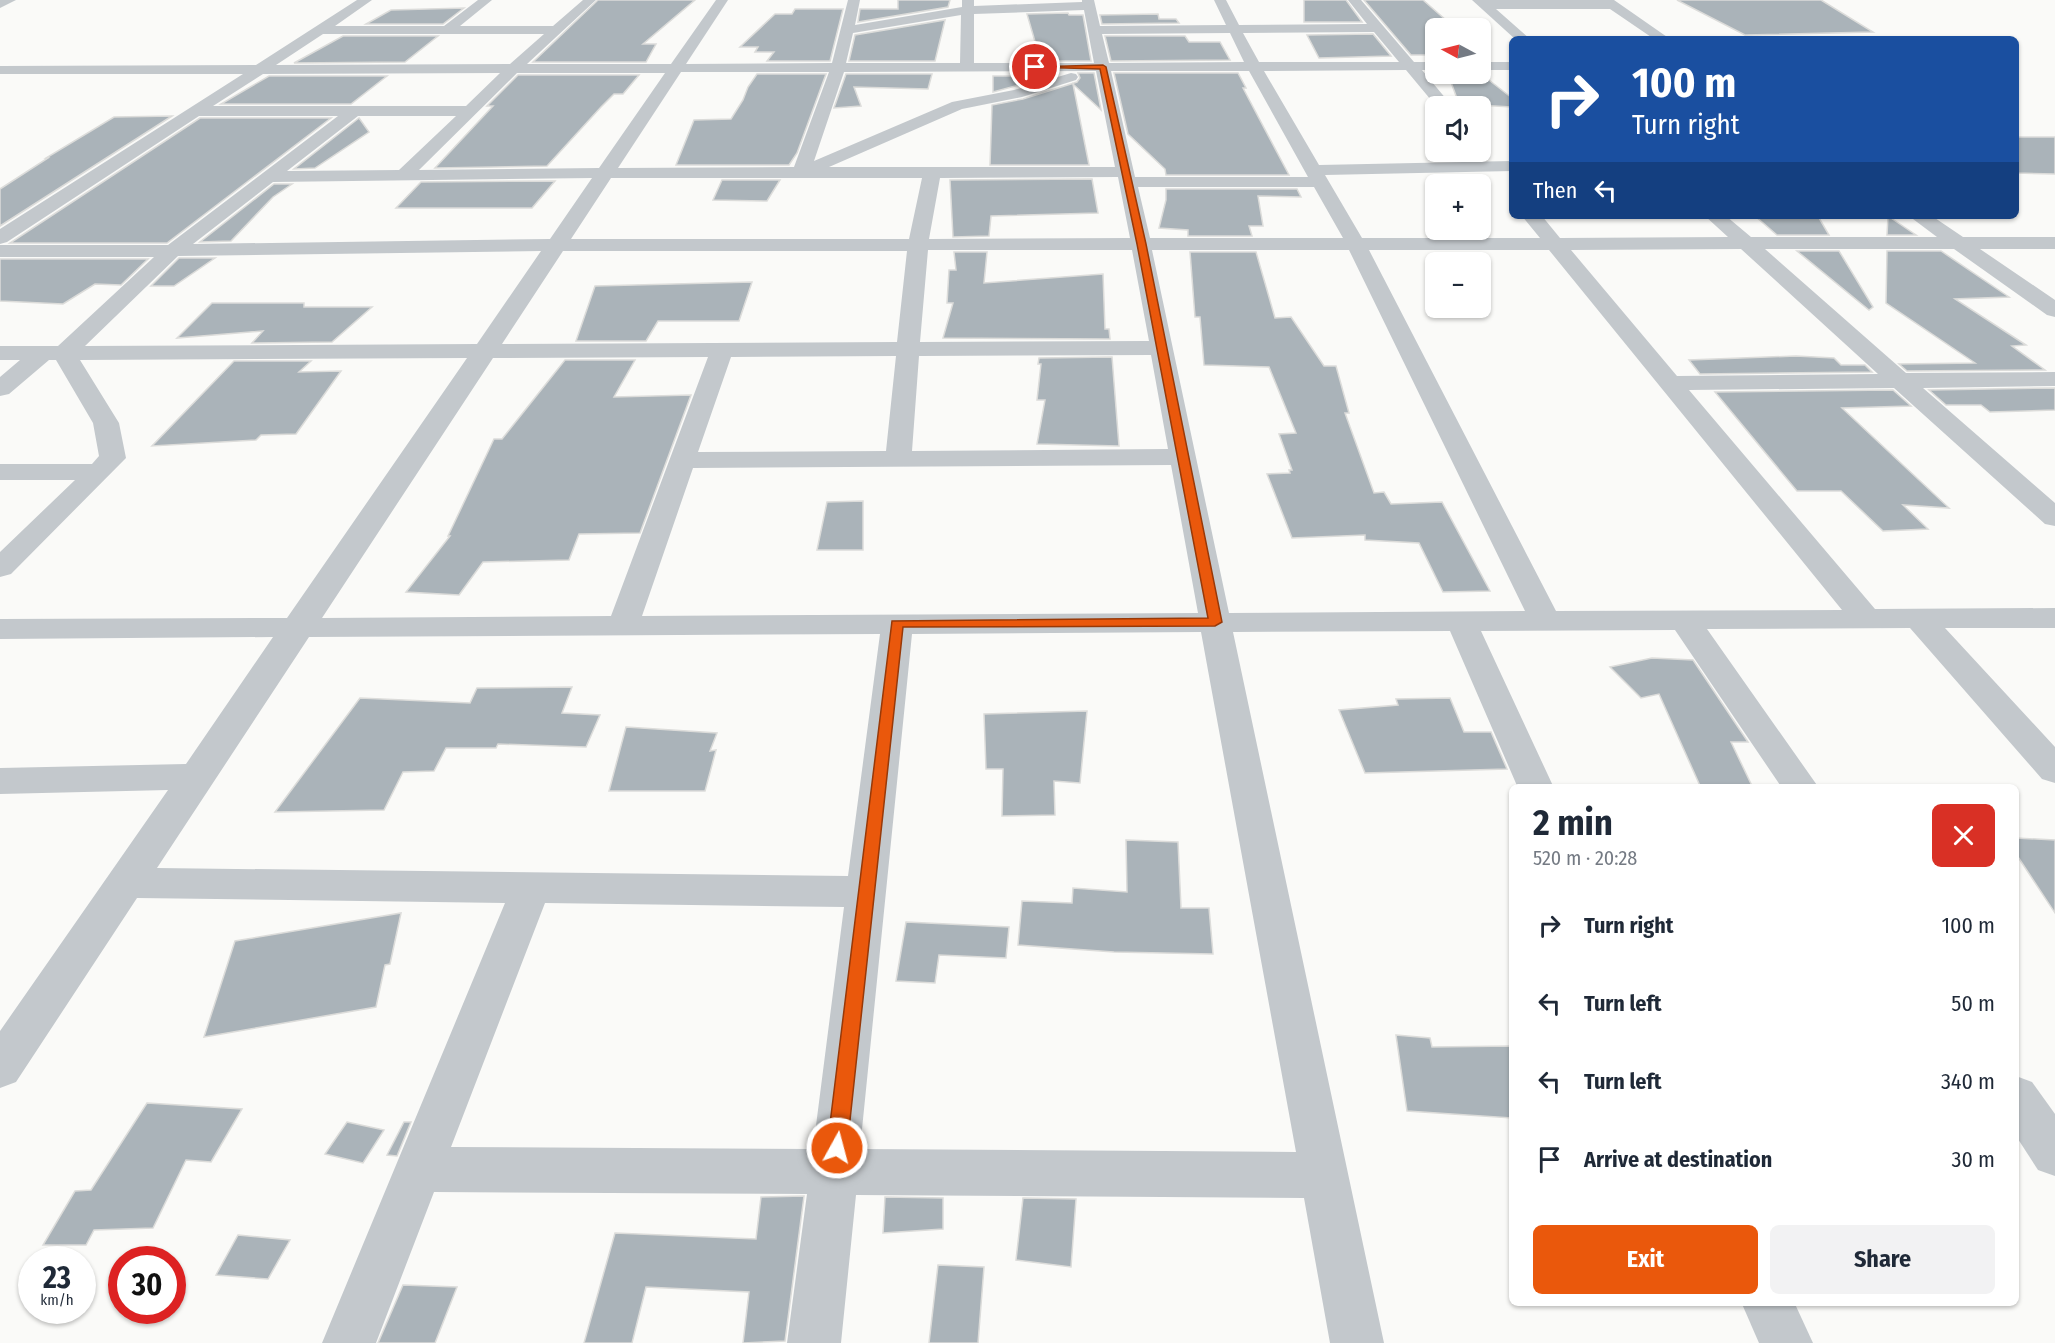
<!DOCTYPE html>
<meta charset="utf-8">
<style>
body{margin:0;font-family:"Fira Sans Condensed",sans-serif;background:#f2f2f3;color:#1f2937;height:100vh;display:flex;flex-direction:column;font-size:22px;white-space:nowrap}
*{box-sizing:border-box;margin:0}
p{font-size:20px;color:#747a83}
.icon{flex:none;width:33px;height:33px;fill:none;stroke:currentColor;stroke-width:2;stroke-linecap:round;stroke-linejoin:round}
.map{position:relative;flex:1;overflow:hidden}
.details{position:absolute;left:1509px;top:784px;width:510px;height:522px;display:flex;flex-direction:column;background:#fff;border-radius:9px;box-shadow:0 2px 4px #0004}
.details>*{flex:none}
.top-card{position:absolute;left:1509px;top:36px;width:510px;height:183px;border-radius:9px;box-shadow:0 2px 4px #0004;background:#1a4fa0;color:#fff;overflow:hidden}
.needle{width:39px;rotate:277deg}
.buttons{position:absolute;left:1425px;top:18px;display:grid;gap:12px}
.buttons a{display:grid;place-items:center;width:66px;height:66px;border-radius:9px;background:#fff;box-shadow:0 2px 4px #0004;font-size:30px}
.speed{position:absolute;left:18px;top:1246px;display:flex;gap:12px;font-size:30px;font-weight:700;text-align:center}
.speed>*{display:grid;place-content:center;width:78px;height:78px;border-radius:50%;background:#fff;box-shadow:0 2px 4px #0004;line-height:1}
.speed small{font-size:15px;font-weight:400}
.speed .limit{border:9px solid #d22;background:#fff;color:#111}
.pin{position:absolute;display:grid;place-items:center;width:51px;height:51px;color:#fff;margin:-26px;border:3px solid #fff;border-radius:50%;box-shadow:0 2px 6px #0007}
.me{position:absolute;width:66px;margin:-33px;rotate:7deg;stroke-linejoin:round;filter:drop-shadow(0 0 4px #0008)}
.turn{display:flex;align-items:center;gap:21px;height:126px;padding:0 24px;font-size:27px}
.turn .icon{width:78px;height:78px;stroke-width:2.5}
.turn b{display:block;font-size:42px;line-height:51px}
.then{display:flex;align-items:center;height:57px;padding:0 24px;background:#0003;gap:12px;font-size:22px}
.round{display:grid;place-items:center;flex:none;width:63px;height:63px;border-radius:9px;background:#f2f2f3}
.headline{display:flex;align-items:center;justify-content:space-between;height:102px;padding:0 24px}
h1{font-size:36px;font-weight:700;line-height:45px}
.cta{display:flex;gap:12px;margin-top:auto;padding:12px 24px}
.cta a{flex:1;height:69px;border-radius:9px;background:#ea580c;color:#fff;font-size:24px;font-weight:700;line-height:69px;text-align:center}
.cta a+a{background:#f2f2f3;color:#1f2937}
ul{padding:0;list-style:none}
li{display:flex;align-items:center;gap:18px;height:78px;padding:0 24px}
li div{flex:1}
li b{display:block;font-size:22px}
li em{font-style:normal}
.map>svg:first-child{display:block}
.building{fill:#aab3b9;stroke:#dcdcda;stroke-width:1.5}
.lines{fill:none;stroke-linecap:round;stroke-linejoin:round}
.minor{fill:#c3c8cc;fill-rule:evenodd}
.route{fill:#ea580c;stroke:#983908;stroke-width:1.5}
</style>
<div class="map">
<svg width="2055" height="1343" viewBox="0 0 2055 1343">
<rect width="100%" height="100%" fill="#fafaf8"/>
<g class="building">
<polygon points="598,0 695,0 643,44 656,44 646,62 533,62"/>
<polygon points="898,0 950,0 948,7 858,22 860,9 898,9"/>
<polygon points="1304,0 1346,0 1362,22 1304,22"/>
<polygon points="1364,0 1423,0 1455,28 1436,28 1436,55 1411,55"/>
<polygon points="1677,0 1821,0 1873,32 1745,35"/>
<polygon points="464,8 443,24 366,24 391,10"/>
<polygon points="795,9 843,9 830,61 767,61 774,52 755,52 758,47 740,47 775,14 792,14"/>
<polygon points="1068,13 1069,15 1083,15 1091,61 1048,61 1038,52 1027,14"/>
<polygon points="1158,14 1159,19 1176,19 1179,23 1102,24 1100,15"/>
<polygon points="945,20 935,61 849,61 855,35"/>
<polygon points="1373,34 1391,56 1319,58 1307,35"/>
<polygon points="343,36 438,36 405,62 294,63"/>
<polygon points="1105,36 1185,36 1189,42 1220,42 1230,60 1111,61"/>
<polygon points="1078,73 1094,73 1101,110 1073,84 1089,165 990,165 992,105 1023,99 1077,82 1080,78"/>
<polygon points="1114,73 1238,73 1246,88 1243,88 1289,175 1166,175 1165,169 1128,134"/>
<polygon points="1480,73 1512,98 1512,107 1459,104 1448,74"/>
<polygon points="757,74 826,74 797,153 789,165 676,165 694,120 731,119 743,100 748,87"/>
<polygon points="846,74 932,74 928,89 854,87 861,106 834,108"/>
<polygon points="518,75 639,75 623,94 614,94 601,107 547,166 435,168 493,106 487,106"/>
<polygon points="269,76 387,76 351,104 221,104"/>
<polygon points="993,76 1053,76 993,92"/>
<polygon points="172,116 0,226 0,189 48,158 46,158 114,117"/>
<polygon points="200,118 331,118 167,243 10,243"/>
<polygon points="359,118 369,132 315,168 294,169"/>
<polygon points="2016,137 2055,137 2055,174 2016,173"/>
<polygon points="1092,179 1098,213 991,216 989,236 953,237 950,180"/>
<polygon points="722,180 780,180 767,201 713,200"/>
<polygon points="555,181 532,208 396,208 421,182"/>
<polygon points="274,184 292,184 273,197 231,241 200,242"/>
<polygon points="1166,189 1297,189 1301,197 1258,196 1263,226 1249,226 1252,236 1188,236 1188,230 1159,228 1166,200"/>
<polygon points="1755,216 1818,216 1829,235 1777,235"/>
<polygon points="1888,216 1916,235 1887,235"/>
<polygon points="1797,251 1839,251 1873,307 1869,310"/>
<polygon points="1887,251 1941,251 2009,297 1955,299 2026,345 2012,346 2045,370 1907,371 1899,364 1975,363 1886,303"/>
<polygon points="954,252 987,252 984,283 1103,274 1105,329 1109,329 1110,339 943,338 953,303 947,303 949,270 956,270"/>
<polygon points="1190,252 1256,252 1275,318 1291,317 1324,366 1336,366 1349,413 1345,413 1374,493 1384,492 1391,504 1442,502 1490,591 1443,592 1419,543 1365,540 1365,535 1292,538 1267,474 1290,473 1289,470 1292,470 1279,434 1296,433 1269,367 1204,365 1200,317 1195,317"/>
<polygon points="179,258 215,258 174,286 151,286"/>
<polygon points="0,259 148,259 121,285 95,284 63,304 0,301"/>
<polygon points="752,282 739,321 658,321 646,341 576,341 595,286"/>
<polygon points="212,303 304,303 304,307 372,307 332,342 252,343 263,331 177,338"/>
<polygon points="1796,356 1834,358 1841,365 1865,365 1872,372 1700,374 1689,360"/>
<polygon points="1112,357 1119,446 1037,444 1045,400 1037,400 1041,364 1038,364 1039,358"/>
<polygon points="565,360 635,360 614,397 691,395 640,533 579,534 569,560 483,562 459,595 406,592 450,536 448,536 494,439 502,439"/>
<polygon points="234,361 311,361 299,372 341,371 296,434 261,435 256,440 152,446"/>
<polygon points="2055,388 2055,410 1990,412 1981,405 1946,405 1929,390"/>
<polygon points="1893,390 1911,406 1842,408 1949,508 1903,505 1928,529 1883,531 1841,491 1797,491 1715,392"/>
<polygon points="863,501 863,550 817,550 827,502"/>
<polygon points="1652,658 1693,660 1748,742 1731,742 1753,788 1701,788 1659,694 1641,698 1610,667"/>
<polygon points="572,687 562,713 600,715 586,747 498,744 496,748 446,748 434,771 403,772 384,810 275,812 360,698 470,703 477,688"/>
<polygon points="1450,698 1464,732 1491,732 1507,769 1365,773 1339,710 1398,705 1396,699"/>
<polygon points="1087,711 1080,783 1054,781 1055,815 1002,816 1003,769 986,769 984,714"/>
<polygon points="626,727 717,733 710,751 716,750 705,791 609,791"/>
<polygon points="2016,838 2055,840 2055,913 2016,854"/>
<polygon points="1126,840 1178,842 1181,908 1209,908 1213,954 1114,952 1018,945 1022,901 1072,903 1073,888 1127,892"/>
<polygon points="401,913 390,964 385,965 376,1007 204,1037 235,941"/>
<polygon points="906,922 1009,927 1006,958 939,955 935,983 896,981"/>
<polygon points="1396,1035 1430,1038 1432,1047 1512,1046 1512,1118 1407,1111"/>
<polygon points="147,1103 242,1109 211,1162 186,1160 153,1228 94,1230 86,1245 43,1245 75,1191 91,1190"/>
<polygon points="347,1122 384,1130 363,1163 325,1154"/>
<polygon points="404,1122 411,1122 397,1156 387,1155"/>
<polygon points="804,1196 785,1341 743,1343 749,1292 646,1287 632,1343 584,1343 615,1233 756,1239 761,1197"/>
<polygon points="885,1197 943,1198 943,1229 883,1233"/>
<polygon points="1023,1198 1076,1199 1071,1267 1016,1260"/>
<polygon points="238,1235 290,1240 268,1279 216,1275"/>
<polygon points="938,1265 984,1267 978,1343 929,1343"/>
<polygon points="403,1285 457,1287 435,1343 378,1343"/>
</g>
<g class="lines">
<g class="minor">
<polygon points="0,0 16,0 0,8"/>
<path d="M357,0h15l-37,26h109l34,-26h14l-32,26h93l30,-26h13l-69,64h144l45,-64h12l-42,64 146,-1 16,-63h12l-5,25 107,-18v-7h12v6l108,-4v-2h12l6,26 126,-1 -12,-25h12l13,25 128,-1 -19,-24h13l53,62h22v8h-14l30,36h-16l-30,-36 -142,1 55,94 193,-4v10l-187,4 37,63h178l-18,-22h20l18,22 168,-1 -23,-21h21l25,21h186l-28,-21h23l31,21h92v12h-75l75,51v17l-8,-2 -93,-66h-189l141,124 149,-1v14l-132,2 132,115v23l-10,-2 -151,-136 -205,2 186,219 180,-1v20h-110l110,119v36l-13,-4 -132,-151 -203,1 112,159h-37l-107,-158 -194,1 73,157h-36l-68,-157 -217,1 151,711h-54l-26,-145 -448,-3 -15,148h-54l20,-149 -373,-2 -58,151h-54l183,-440 -368,-5 -121,184 -16,6v-57l168,-241 -168,4v-26l186,-4 87,-127 -273,2v-20l287,-1 180,-260 -387,2 39,63 7,35 -115,116 -11,3v-25l75,-72h-75v-16h92l7,-8 -6,-33 -37,-63h-7l-40,34 -9,2v-19l20,-17h-20v-14h58l96,-89h-154v-12h168l170,-129h-139l-192,126 -7,2v-15l243,-155h-243v-8l256,-1zM1084,10l10,53h-120v-49zM961,15l-1,48h-114l7,-30zM1374,32l25,30h-140l-16,-29zM1230,33l14,29 -135,1 -7,-29zM323,34h221l-34,30 -234,1zM1096,71l19,96h-286l133,-58 60,-12 54,-17 2,-3 -2,-3 -5,-1 -57,17 -62,12 -138,59 30,-89zM1111,71h138l59,106h-173zM681,72h148l-35,95 -176,1zM500,73l-34,33h-253l50,-32zM517,73h148l-66,95 -180,2zM358,116h98l-57,54 -112,1zM1118,177l12,61 -201,1 11,-61zM592,178l-42,61 -357,5 80,-62zM611,178h311l-13,61h-338zM1138,187h176l29,51h-193zM1741,249l137,125 -201,2 -106,-126zM928,250h204l17,91 -229,1zM1152,250h197l176,361 -296,2zM1369,250h180l293,360 -286,1zM541,251l-64,93 -392,2 93,-90zM563,251h344l-10,91 -395,2zM1151,355l17,94 -256,2 7,-95zM896,356l-10,95 -188,1 33,-95zM708,357l-97,259 -289,2 171,-260zM1171,465l27,148 -556,3 51,-148zM1201,632l95,520 -436,-3 52,-515zM880,634l-32,242 -691,-8 152,-231zM545,903l299,4 -31,242 -362,-2z"/>
<polygon points="1472,0 1614,0 1670,39 1654,39 1610,9 1496,9 1530,39 1515,39"/>
<rect x="1480" y="62" width="32" height="8"/>
<polygon points="2016,1076 2032,1082 2055,1114 2055,1176 2038,1170 2016,1136"/>
<polygon points="1742,1304 1795,1304 1813,1343 1759,1343"/>
</g>
</g>
<polygon class="route" points="1103,65 1106,67 1146,244 1222,622 1215,626 903,627 847,1148 844,1154 837,1157 830,1154 827,1148 892,621 1208,618 1137,244 1100,69 1032,67"/>
</svg>
<div class="buttons">
<a><svg class="needle" viewBox="-14 -14 28 28"><path d="M0-13l5 13h-10z" fill="#e53935"/><path d="M0 13l5-13h-10z" fill="#747a83"/></svg></a>
<a><svg class="icon" aria-label="sound" viewBox="0 0 24 24"><path d="M4 9h4l5-4v14l-5-4H4zM17 9q2 3 0 6"/></svg></a>
<a>+</a>
<a>−</a>
</div>
<div class="speed"><div>23<small>km/h</small></div><div class="limit">30</div></div>
<div class="pin" style="left:1035px;top:67px;background:#d93025"><svg class="icon" aria-label="arrive" viewBox="0 0 24 24"><path d="M6 21V4h12l-3 4 3 4H6"/></svg></div>
<svg class="me" style="left:837px;top:1148px" viewBox="-20 -20 40 40"><circle r="17" fill="#ea580c" stroke="#fff" stroke-width="3"/><path d="M0-11L8 9 0 5-8 9z" fill="#fff"/></svg>
<div class="top-card">
<div class="turn"><svg class="icon" aria-label="right" viewBox="0 0 24 24"><path d="M7 20v-9h11M14 6l5 5-5 5"/></svg><div><b>100 m</b>Turn right</div></div>
<div class="then">Then<svg class="icon" aria-label="left" viewBox="0 0 24 24"><path d="M17 20v-9H6M10 6l-5 5 5 5"/></svg></div>
</div>
<section class="details">
<div class="headline"><div><h1>2 min</h1><p>520 m · 20:28</p></div><a class="round" style="background:#d93025;color:#fff"><svg class="icon" aria-label="close" viewBox="0 0 24 24"><path d="M6 6l12 12M18 6L6 18"/></svg></a></div>
<ul>
<li><svg class="icon" aria-label="right" viewBox="0 0 24 24"><path d="M7 20v-9h11M14 6l5 5-5 5"/></svg><div><b>Turn right</b></div><em>100 m</em></li>
<li><svg class="icon" aria-label="left" viewBox="0 0 24 24"><path d="M17 20v-9H6M10 6l-5 5 5 5"/></svg><div><b>Turn left</b></div><em>50 m</em></li>
<li><svg class="icon" aria-label="left" viewBox="0 0 24 24"><path d="M17 20v-9H6M10 6l-5 5 5 5"/></svg><div><b>Turn left</b></div><em>340 m</em></li>
<li><svg class="icon" aria-label="arrive" viewBox="0 0 24 24"><path d="M6 21V4h12l-3 4 3 4H6"/></svg><div><b>Arrive at destination</b></div><em>30 m</em></li>
</ul>
<div class="cta"><a>Exit</a><a>Share</a></div>
</section>
</div>
